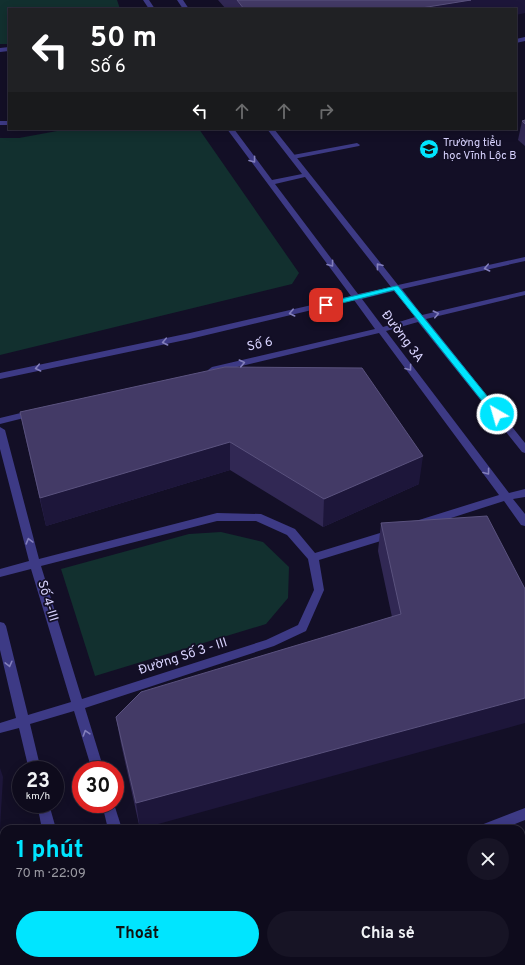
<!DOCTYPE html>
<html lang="vi">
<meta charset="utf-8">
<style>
body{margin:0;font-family:Overpass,sans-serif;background:#171425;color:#f1f3f6;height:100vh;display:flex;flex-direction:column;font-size:15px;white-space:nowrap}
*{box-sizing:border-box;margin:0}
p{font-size:13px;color:#9b9ba3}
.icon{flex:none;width:22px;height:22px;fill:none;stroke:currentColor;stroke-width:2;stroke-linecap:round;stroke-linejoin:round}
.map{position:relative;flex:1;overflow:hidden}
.drawer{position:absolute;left:0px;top:825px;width:525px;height:140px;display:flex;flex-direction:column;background:#0e0b1c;border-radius:12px 12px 0 0;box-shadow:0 2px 10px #0003,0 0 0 1px #2e2b3b}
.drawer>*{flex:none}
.guide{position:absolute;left:8px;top:8px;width:509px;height:122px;border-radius:0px;box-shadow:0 2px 10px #0003,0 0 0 1px #2e2b3b;background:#202124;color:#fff;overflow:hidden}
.speed{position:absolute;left:12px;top:761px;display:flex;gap:8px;font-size:20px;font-weight:700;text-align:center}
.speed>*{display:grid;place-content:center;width:52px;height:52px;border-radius:50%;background:#0e0b1c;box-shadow:0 2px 10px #0003,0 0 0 1px #2e2b3b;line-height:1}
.speed small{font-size:10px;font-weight:400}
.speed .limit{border:6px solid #d22;background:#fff;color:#111}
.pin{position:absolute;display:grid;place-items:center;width:34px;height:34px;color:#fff;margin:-17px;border-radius:8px;box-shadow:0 2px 6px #0006}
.me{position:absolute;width:44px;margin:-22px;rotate:322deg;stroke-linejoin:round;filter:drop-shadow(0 0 3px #0008)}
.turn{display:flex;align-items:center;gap:14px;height:84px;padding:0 16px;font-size:18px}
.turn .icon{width:52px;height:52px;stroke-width:2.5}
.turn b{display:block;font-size:28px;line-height:34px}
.lanes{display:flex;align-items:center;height:38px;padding:0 16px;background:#0003;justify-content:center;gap:20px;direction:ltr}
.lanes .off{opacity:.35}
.round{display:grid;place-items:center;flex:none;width:42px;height:42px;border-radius:21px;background:#171425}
.overview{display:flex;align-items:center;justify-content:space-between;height:68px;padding:0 16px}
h1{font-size:24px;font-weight:700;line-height:30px;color:#00e5ff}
.primary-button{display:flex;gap:8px;margin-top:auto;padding:8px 16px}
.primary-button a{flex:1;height:46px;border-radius:24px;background:#00e5ff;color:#111;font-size:16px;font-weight:700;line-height:46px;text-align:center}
.primary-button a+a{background:#171425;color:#f1f3f6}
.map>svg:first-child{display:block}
.green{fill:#12302f}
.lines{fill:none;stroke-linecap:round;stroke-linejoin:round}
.service{fill:#3d3a85;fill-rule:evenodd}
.minor{fill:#3d3a85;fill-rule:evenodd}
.wall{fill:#312854}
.shaded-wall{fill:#1d163a}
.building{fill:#433a66;stroke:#5a527e}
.oneway{stroke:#837fbc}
.route{fill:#00e5ff;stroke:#0095a6}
.labels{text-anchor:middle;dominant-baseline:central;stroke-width:3.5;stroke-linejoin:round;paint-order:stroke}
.far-poi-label{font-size:11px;fill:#d9d4ff;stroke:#130f26;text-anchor:start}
.street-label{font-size:13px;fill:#d9d4ff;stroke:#130f26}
</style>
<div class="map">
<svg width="525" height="965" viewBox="0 0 525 965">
<rect width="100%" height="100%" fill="#130f26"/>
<g class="green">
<polygon points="0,0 117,0 120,9 9,9 9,44 0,44"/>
<polygon points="68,129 199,129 299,273 292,284 0,355 0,138 19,138"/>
<polygon points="221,532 263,542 289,567 288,598 266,624 95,676 61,569 189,534"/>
</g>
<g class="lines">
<polygon class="service" points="357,143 360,145 359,146 293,159 289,157 293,155"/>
<g class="minor">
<polygon points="143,0 149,0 155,9 149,9"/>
<polygon points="177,0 183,0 189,9 183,9"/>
<polygon points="525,37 525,41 516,43 516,39"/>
<polygon points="9,47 9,51 0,52 0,48"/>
<rect x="0" y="121" width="9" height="4"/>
<path d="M227,129h7l38,51 30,-6 -35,-45h7l124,156 127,-28v4l-123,28 20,26 103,-24v4l-99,24 99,124v10l-3,-1 -104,-130 -32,9 123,162 16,-4v8l-12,2 12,15v12l-4,-1 -17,-24 -81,26 -4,-1 -1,-3 1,-3 80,-25 -120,-162 -167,40 -4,-3 4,-3 163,-38 -21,-29 -164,39 -190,40v-6l190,-40 161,-37zM305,177l86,110 -33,7 -83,-110zM394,291l21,26 -32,10 -21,-28z"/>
<polygon points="33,410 36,411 38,413 36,415 0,424 0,418"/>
<path d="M0,427l5,3 34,129 178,-46 44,1 34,15 20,24 78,-24 4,1 1,3 -1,3 -78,24 5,30 -18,41 -32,15 -189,62 19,62h-12l-18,-59 -44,13 11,46h-12l-10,-42 -19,5v-10l16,-5 -16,-68v-28l4,1 2,3 22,89 43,-13 -40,-133 -31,8v-8l29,-8 -29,-112zM217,521h39l31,14 21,24 6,31 -16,35 -32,15 -184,59 -41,-133z"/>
<polygon points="37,804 49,804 56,829 42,829"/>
<polygon points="102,804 114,804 122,829 108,829"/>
<polygon points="525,808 525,820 502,829 479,829 481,825"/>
<polygon points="74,961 88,961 89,965 75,965"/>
<polygon points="128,961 152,961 150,965 126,965"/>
</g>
</g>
<g class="wall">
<polygon points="218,0 525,0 516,9 226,9"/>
<polygon points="525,120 525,146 518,140 522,121"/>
<polygon points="225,367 419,484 323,527 230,470 46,526 26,440 20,412"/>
<polygon points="381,523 525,589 140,829 121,744 116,717 392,617 378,551"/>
</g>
<g class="shaded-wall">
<polygon points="471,0 525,0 525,13 516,15 516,9 415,9"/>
<polygon points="230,442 230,470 46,526 40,498"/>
<polygon points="423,456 419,484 323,527 324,499"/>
<polygon points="525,698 525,723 140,829 136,803"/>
<polygon points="0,768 3,777 0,829"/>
</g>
<g class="building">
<polygon points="237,0 471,0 415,9 244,9"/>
<polygon points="525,120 525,124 522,121"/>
<polygon points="225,367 362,368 423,456 324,499 230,442 40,498 20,412"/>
<polygon points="487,516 525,589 525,698 136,803 116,717 141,692 401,614 381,523"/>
</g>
<defs><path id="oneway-chevron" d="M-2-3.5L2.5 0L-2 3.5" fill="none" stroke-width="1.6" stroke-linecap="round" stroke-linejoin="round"/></defs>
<g class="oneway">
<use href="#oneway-chevron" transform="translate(253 160) rotate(53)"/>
<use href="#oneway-chevron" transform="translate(331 264) rotate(53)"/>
<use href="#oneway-chevron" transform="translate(379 266) rotate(-128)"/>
<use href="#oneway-chevron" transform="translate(487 268) rotate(168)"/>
<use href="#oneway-chevron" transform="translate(292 313) rotate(167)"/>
<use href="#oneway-chevron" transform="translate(436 314) rotate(-13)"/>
<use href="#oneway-chevron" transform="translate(165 342) rotate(168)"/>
<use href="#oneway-chevron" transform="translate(242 363) rotate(-13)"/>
<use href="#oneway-chevron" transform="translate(38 368) rotate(168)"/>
<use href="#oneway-chevron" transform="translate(409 368) rotate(53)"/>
<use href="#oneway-chevron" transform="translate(487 472) rotate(53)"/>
<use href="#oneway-chevron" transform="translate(29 541) rotate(-105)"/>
<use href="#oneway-chevron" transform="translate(9 664) rotate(76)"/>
<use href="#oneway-chevron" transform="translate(86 733) rotate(-107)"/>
</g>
<polygon class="route" points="396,286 398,286 500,412 501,414 500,416 494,416 394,290 326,307 323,305 324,303"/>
<defs>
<symbol id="school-disc" viewBox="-11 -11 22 22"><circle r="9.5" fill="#00e5ff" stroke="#130f26"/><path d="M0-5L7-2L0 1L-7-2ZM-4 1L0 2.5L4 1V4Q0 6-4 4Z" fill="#111"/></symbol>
</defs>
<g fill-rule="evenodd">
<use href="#school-disc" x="418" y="138" width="22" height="22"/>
</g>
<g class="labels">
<g class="far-poi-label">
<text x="443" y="143">Trường tiểu<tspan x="443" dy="13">học Vĩnh Lộc B</tspan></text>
</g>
<g class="street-label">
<text transform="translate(402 337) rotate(53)">Đường 3A</text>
<text transform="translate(260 345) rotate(-13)">Số 6</text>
<text transform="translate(47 601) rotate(73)">Số 4-III</text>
<text transform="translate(183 657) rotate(-18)">Đường Số 3 - III</text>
</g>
</g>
</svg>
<div class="speed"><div>23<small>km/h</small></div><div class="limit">30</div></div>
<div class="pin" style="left:326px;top:305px;background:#d93025"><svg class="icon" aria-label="arrive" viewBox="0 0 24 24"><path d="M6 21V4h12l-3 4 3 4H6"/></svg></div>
<svg class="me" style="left:497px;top:414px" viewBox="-20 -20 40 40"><circle r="17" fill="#00e5ff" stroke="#fff" stroke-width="3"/><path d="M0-11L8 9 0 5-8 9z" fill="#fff"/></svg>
<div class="guide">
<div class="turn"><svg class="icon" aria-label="left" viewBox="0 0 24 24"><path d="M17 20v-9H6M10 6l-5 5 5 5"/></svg><div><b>50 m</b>Số 6</div></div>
<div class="lanes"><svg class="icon" aria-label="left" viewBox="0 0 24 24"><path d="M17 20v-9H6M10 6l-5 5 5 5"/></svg><svg class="icon off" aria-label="ahead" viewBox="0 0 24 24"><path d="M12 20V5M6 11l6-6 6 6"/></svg><svg class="icon off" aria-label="ahead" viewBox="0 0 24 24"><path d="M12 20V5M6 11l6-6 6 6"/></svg><svg class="icon off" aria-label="right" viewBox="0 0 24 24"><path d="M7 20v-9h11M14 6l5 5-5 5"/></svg></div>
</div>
<section class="drawer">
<div class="overview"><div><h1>1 phút</h1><p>70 m · 22:09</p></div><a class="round"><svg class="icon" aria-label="close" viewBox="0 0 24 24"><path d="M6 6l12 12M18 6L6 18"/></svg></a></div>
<div class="primary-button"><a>Thoát</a><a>Chia sẻ</a></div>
</section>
</div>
